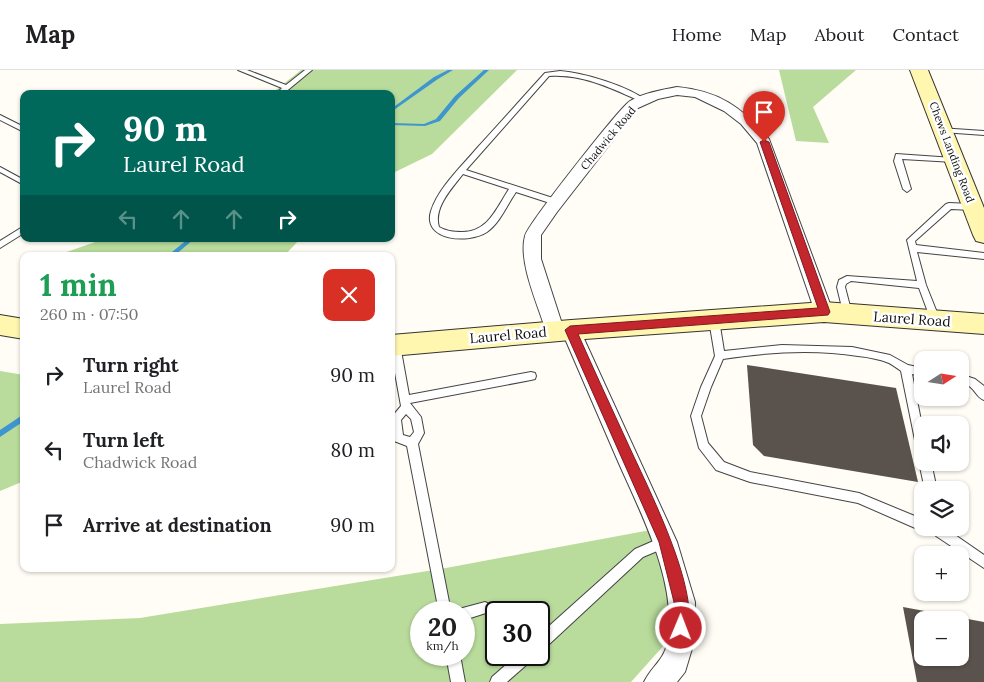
<!DOCTYPE html>
<meta charset="utf-8">
<style>
body{margin:0;font-family:Lora,serif;background:#f6f6f6;color:#202124;height:100vh;display:flex;flex-direction:column;font-size:19px;white-space:nowrap}
*{box-sizing:border-box;margin:0}
p{font-size:16px;color:#757577}
.icon{flex:none;width:28px;height:28px;fill:none;stroke:currentColor;stroke-width:2;stroke-linecap:round;stroke-linejoin:round}
.map{position:relative;flex:1;overflow:hidden}
.details{position:absolute;left:20px;top:182px;width:375px;height:320px;display:flex;flex-direction:column;background:#fff;border-radius:10px;box-shadow:0 1px 4px #0004}
.details>*{flex:none}
.top-card{position:absolute;left:20px;top:20px;width:375px;height:152px;border-radius:10px;box-shadow:0 1px 4px #0004;background:#00695c;color:#fff;overflow:hidden}
.needle{width:32px;rotate:78deg}
.controls{position:absolute;left:914px;top:281px;display:grid;gap:10px}
.controls a{display:grid;place-items:center;width:55px;height:55px;border-radius:10px;background:#fff;box-shadow:0 1px 4px #0004;font-size:25px}
.speed{position:absolute;left:410px;top:531px;display:flex;gap:10px;font-size:25px;font-weight:700;text-align:center}
.speed>*{display:grid;place-content:center;width:65px;height:65px;border-radius:50%;background:#fff;box-shadow:0 1px 4px #0004;line-height:1}
.speed small{font-size:12px;font-weight:400}
.speed .limit{border:2px solid #111;border-radius:8px;background:#fff;color:#111}
.pin{position:absolute;display:grid;place-items:center;width:42px;height:42px;color:#fff;margin:-51px -21px;border-radius:50% 50% 50% 0;rotate:-45deg;box-shadow:0 0 5px #0007}
.pin .icon{rotate:45deg}
.me{position:absolute;width:55px;margin:-28px;rotate:1deg;stroke-linejoin:round;filter:drop-shadow(0 0 4px #0008)}
.turn{display:flex;align-items:center;gap:18px;height:105px;padding:0 20px;font-size:22px}
.turn .icon{width:65px;height:65px;stroke-width:2.5}
.turn b{display:block;font-size:35px;line-height:42px}
.lanes{display:flex;align-items:center;height:48px;padding:0 20px;background:#0003;justify-content:center;gap:25px;direction:ltr}
.lanes .off{opacity:.35}
.round{display:grid;place-items:center;flex:none;width:52px;height:52px;border-radius:10px;background:#f6f6f6}
.headline{display:flex;align-items:center;justify-content:space-between;height:85px;padding:0 20px}
h1{font-size:30px;font-weight:700;line-height:38px;color:#1e9e55}
ul{padding:0;list-style:none}
li{display:flex;align-items:center;gap:15px;height:75px;padding:0 20px}
li div{flex:1}
li b{display:block;font-size:19px}
li em{font-style:normal}
header{display:flex;align-items:center;gap:30px;box-sizing:border-box;height:70px;padding:0 25px;background:#fff;border-bottom:1px solid #e0e0e0}
header strong{font-size:24px}
nav{display:flex;gap:28px;margin-inline-start:auto;font-size:18px}
.map>svg:first-child{display:block}
.forest{fill:#b9dc9c;fill-rule:evenodd}
.lines{fill:none;stroke-linecap:round;stroke-linejoin:round}
.stream{fill:#3f96cf;fill-rule:evenodd}
.building{fill:#5a524d;fill-rule:evenodd}
.lane-casing{stroke:#444;stroke-width:2}
.street-casing{stroke:#444;stroke-width:2}
.secondary-casing{stroke:#333;stroke-width:2}
.lane{fill:#fff;fill-rule:evenodd}
.street{fill:#fff;fill-rule:evenodd}
.secondary{fill:#fff6b0;fill-rule:evenodd}
.route{fill:#c4262e;stroke:#7f191e}
.labels{text-anchor:middle;dominant-baseline:central;stroke-width:5;stroke-linejoin:round;paint-order:stroke}
.far-street-label{font-size:11px;fill:#111;stroke:#fff}
.street-label{font-size:14px;fill:#111;stroke:#fff}
</style>
<header>
<strong>Map</strong>
<nav><a>Home</a><a>Map</a><a>About</a><a>Contact</a></nav>
</header>
<div class="map">
<svg width="984" height="612" viewBox="0 0 984 612">
<rect width="100%" height="100%" fill="#fffdf5"/>
<g class="forest">
<polygon points="301,0 517,0 432,84 391,104 391,24 271,24"/>
<polygon points="779,0 856,0 813,37 829,73 796,71"/>
<polygon points="104,169 300,169 284,186 55,186"/>
<polygon points="0,301 24,305 24,411 0,421"/>
<path d="M656,459l18,105 -43,48h-631v-58l140,-6 306,-50zM421,542h43v43h-43zM496,542h43v43h-43z"/>
</g>
<g class="lines">
<g class="stream">
<polygon points="448,0 453,0 438,9 391,42 391,39 434,7"/>
<polygon points="484,0 489,0 459,28 440,51 425,56 391,55 391,53 424,54 436,49 455,26"/>
<polygon points="188,169 194,169 174,186 167,186"/>
<polygon points="24,344 24,351 0,367 0,360"/>
</g>
</g>
<g class="building">
<polygon points="747,295 896,318 918,412 764,386 753,375"/>
<path d="M903,537l81,15v60h-67zM922,550h38v38h-38z"/>
</g>
<g class="lines">
<defs>
<g id="lane">
<polygon points="238,0 247,0 286,15 305,0 312,0 283,24 276,24 282,18"/>
<path d="M560,1c25,2 68,15 87,30l-5,1c-31,-14 -59,-28 -93,-26l-83,94 93,30v4h-6l-37,-12c-9,13 -16,31 -29,40 -18,12 -65,9 -56,-21 8,-24 31,-45 47,-64 23,-25 45,-50 67,-74zM463,104l46,15c-13,20 -21,43 -47,43 -9,0 -16,-1 -23,-5 -6,-19 13,-39 24,-53z"/>
<polygon points="0,45 24,57 24,62 0,50"/>
<polygon points="939,58 984,61 984,65 942,62 938,60"/>
<polygon points="896,84 954,88 958,90 954,92 902,89 911,119 907,122 903,119 894,91"/>
<polygon points="0,97 24,110 24,115 0,102"/>
<polygon points="949,133 972,134 976,137 972,140 951,139 915,171 916,175 984,183 984,189 917,182 926,215 940,250 938,253 932,253 919,218 851,211 846,214 845,217 852,244 850,246 844,246 837,217 839,210 847,206 917,211 907,170 946,134"/>
<polygon points="24,156 24,163 0,178 0,171"/>
<path d="M714,246l5,4 5,31 58,-6 70,2 38,8 18,10 14,3v8l-10,-2 10,52v29l-4,-2 -1,-3 -16,-79c-4,-3 -8,-6 -12,-8 -10,-4 -21,-6 -31,-7 -44,-7 -91,-4 -135,3l-12,28 -10,29 7,27 16,19 26,10 109,21 63,26v9h5l-1,1 -4,2 -64,-28 -108,-21 -34,-12 -17,-22 -8,-32 10,-29 14,-31 -6,-36z"/>
<path d="M395,271l5,4 9,50 122,-23 4,1 1,3 -1,3 -4,1 -121,23 11,14 3,16 -6,11 33,168h-12l-32,-166 -13,-5 -3,-23 10,-12 -10,-55v-8zM406,344l5,5 3,13 -4,5 -7,-2 -2,-15z"/>
<path d="M960,304l15,5 9,7v14c-10,-4 -8,-14 -24,-18z"/>
<polygon points="921,388 922,388 922,392 931,392 937,420 925,420 919,392"/>
<polygon points="933,458 945,458 984,485 984,498 936,466"/>
<polygon points="665,466 669,468 671,472 669,476 643,487 544,579 539,580 539,565 635,479"/>
<polygon points="485,532 489,534 491,538 489,542 464,550 464,542 458,542 459,539"/>
<polygon points="446,585 460,585 465,612 451,612"/>
<polygon points="517,585 534,585 532,590 507,612 490,612 492,607"/>
</g>
<path id="street" d="M677,17c42,4 65,20 92,52l64,173 -2,5 -7,2 -7,-2 -2,-5 -58,-169 -16,-19 -17,-13 -29,-14 -18,-2 -19,4 -20,9 -81,104 -16,23v24l22,68 8,-4 7,2 2,5 97,212 18,60 -1,40 -9,30 -8,10h-33c7,-15 20,-22 23,-38 12,-60 -26,-130 -50,-185 -18,-42 -36,-83 -54,-125l-1,2 -7,2 -7,-2 -2,-5c-8,-26 -28,-69 -21,-95 2,-11 96,-130 105,-135 14,-8 31,-11 47,-14z"/>
<g id="secondary">
<polygon points="910,0 928,0 984,138 984,173 976,171 973,165"/>
<polygon points="824,232 984,244 984,264 824,252 571,270 391,286 391,265 571,250"/>
<polygon points="0,245 24,249 24,269 0,265"/>
</g>
</defs>
<use href="#lane" class="lane-casing"/>
<use href="#street" class="street-casing"/>
<use href="#secondary" class="secondary-casing"/>
<use href="#lane" class="lane"/>
<use href="#street" class="street"/>
<use href="#secondary" class="secondary"/>
</g>
<path class="route" d="M764,70l5,2 61,170 -2,3 -250,19c16,36 33,73 50,110 18,40 75,150 58,190l-5,2 -5,-2 -2,-6v-26l-15,-60 -94,-212 5,-4 248,-18 -58,-166z"/>
<g class="labels">
<g class="far-street-label">
<text transform="translate(608 68) rotate(-50)">Chadwick Road</text>
<text transform="translate(952 82) rotate(69)">Chews Landing Road</text>
</g>
<g class="street-label">
<text transform="translate(912 249) rotate(4)">Laurel Road</text>
<text transform="translate(508 265) rotate(-5)">Laurel Road</text>
</g>
</g>
</svg>
<div class="controls">
<a><svg class="needle" viewBox="-14 -14 28 28"><path d="M0-13l5 13h-10z" fill="#e53935"/><path d="M0 13l5-13h-10z" fill="#757577"/></svg></a>
<a><svg class="icon" aria-label="sound" viewBox="0 0 24 24"><path d="M4 9h4l5-4v14l-5-4H4zM17 9q2 3 0 6"/></svg></a>
<a><svg class="icon" aria-label="layers" viewBox="0 0 24 24"><path d="M12 4l9 5-9 5-9-5zM3 14l9 5 9-5"/></svg></a>
<a>+</a>
<a>−</a>
</div>
<div class="speed"><div>20<small>km/h</small></div><div class="limit">30</div></div>
<div class="pin" style="left:764px;top:72px;background:#d93025"><svg class="icon" aria-label="arrive" viewBox="0 0 24 24"><path d="M6 21V4h12l-3 4 3 4H6"/></svg></div>
<svg class="me" style="left:681px;top:558px" viewBox="-20 -20 40 40"><circle r="17" fill="#c4262e" stroke="#fff" stroke-width="3"/><path d="M0-11L8 9 0 5-8 9z" fill="#fff"/></svg>
<div class="top-card">
<div class="turn"><svg class="icon" aria-label="right" viewBox="0 0 24 24"><path d="M7 20v-9h11M14 6l5 5-5 5"/></svg><div><b>90 m</b>Laurel Road</div></div>
<div class="lanes"><svg class="icon off" aria-label="left" viewBox="0 0 24 24"><path d="M17 20v-9H6M10 6l-5 5 5 5"/></svg><svg class="icon off" aria-label="ahead" viewBox="0 0 24 24"><path d="M12 20V5M6 11l6-6 6 6"/></svg><svg class="icon off" aria-label="ahead" viewBox="0 0 24 24"><path d="M12 20V5M6 11l6-6 6 6"/></svg><svg class="icon" aria-label="right" viewBox="0 0 24 24"><path d="M7 20v-9h11M14 6l5 5-5 5"/></svg></div>
</div>
<section class="details">
<div class="headline"><div><h1>1 min</h1><p>260 m · 07:50</p></div><a class="round" style="background:#d93025;color:#fff"><svg class="icon" aria-label="close" viewBox="0 0 24 24"><path d="M6 6l12 12M18 6L6 18"/></svg></a></div>
<ul>
<li><svg class="icon" aria-label="right" viewBox="0 0 24 24"><path d="M7 20v-9h11M14 6l5 5-5 5"/></svg><div><b>Turn right</b><p>Laurel Road</p></div><em>90 m</em></li>
<li><svg class="icon" aria-label="left" viewBox="0 0 24 24"><path d="M17 20v-9H6M10 6l-5 5 5 5"/></svg><div><b>Turn left</b><p>Chadwick Road</p></div><em>80 m</em></li>
<li><svg class="icon" aria-label="arrive" viewBox="0 0 24 24"><path d="M6 21V4h12l-3 4 3 4H6"/></svg><div><b>Arrive at destination</b></div><em>90 m</em></li>
</ul>
</section>
</div>
